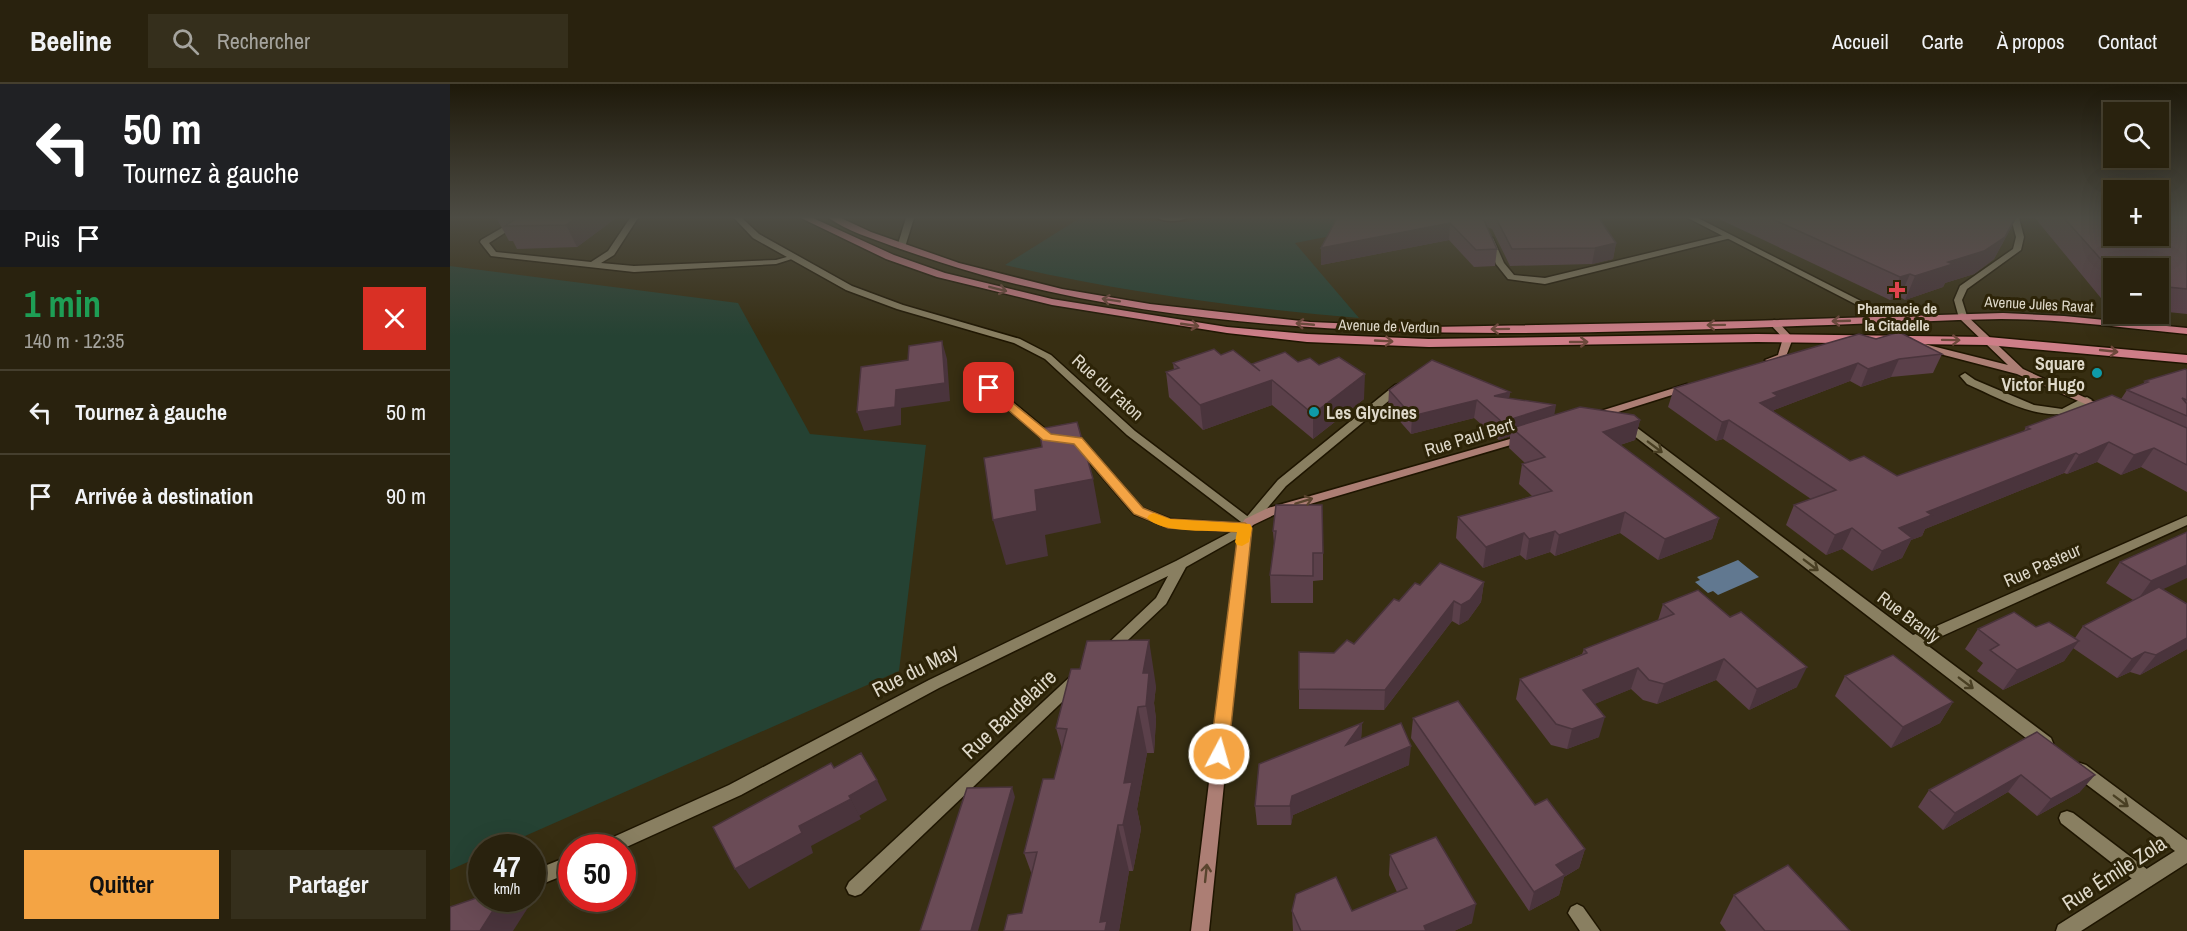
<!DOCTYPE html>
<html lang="fr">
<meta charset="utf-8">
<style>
body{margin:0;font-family:"Archivo Narrow",sans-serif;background:#352f1c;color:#f1f3f6;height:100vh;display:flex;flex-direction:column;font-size:22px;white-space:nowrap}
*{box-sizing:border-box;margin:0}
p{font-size:20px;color:#a5a49e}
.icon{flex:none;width:33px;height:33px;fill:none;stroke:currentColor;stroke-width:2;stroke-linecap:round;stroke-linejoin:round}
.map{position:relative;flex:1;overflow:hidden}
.details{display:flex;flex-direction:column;background:#29220e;width:450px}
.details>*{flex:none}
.top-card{background:#202124;color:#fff;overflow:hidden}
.fabs{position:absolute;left:1653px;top:18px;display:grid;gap:12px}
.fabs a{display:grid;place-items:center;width:66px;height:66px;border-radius:0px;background:#29220e;box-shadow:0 6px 24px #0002,0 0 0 2px #453f2e;font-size:30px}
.speed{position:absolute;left:18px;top:750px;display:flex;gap:12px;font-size:30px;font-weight:700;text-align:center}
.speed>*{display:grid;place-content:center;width:78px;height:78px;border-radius:50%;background:#29220e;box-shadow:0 6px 24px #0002,0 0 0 2px #453f2e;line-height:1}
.speed small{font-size:15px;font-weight:400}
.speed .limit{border:9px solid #d22;background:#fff;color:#111}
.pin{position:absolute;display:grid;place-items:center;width:51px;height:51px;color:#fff;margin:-26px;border-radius:12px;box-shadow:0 3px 9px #0006}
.me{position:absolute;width:66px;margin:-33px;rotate:6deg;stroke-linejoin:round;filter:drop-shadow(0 0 4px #0008)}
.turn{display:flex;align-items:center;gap:21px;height:126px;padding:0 24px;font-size:27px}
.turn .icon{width:78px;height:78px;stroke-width:2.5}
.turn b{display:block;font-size:42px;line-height:51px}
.then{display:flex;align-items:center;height:57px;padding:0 24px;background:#0003;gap:12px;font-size:22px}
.round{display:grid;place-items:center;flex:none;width:63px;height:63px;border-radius:0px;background:#352f1c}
.head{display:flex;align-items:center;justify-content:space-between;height:102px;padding:0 24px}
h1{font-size:36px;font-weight:800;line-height:45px;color:#1e9e55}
.button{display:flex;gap:12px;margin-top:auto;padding:12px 24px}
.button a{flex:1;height:69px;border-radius:0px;background:#f4a444;color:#111;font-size:24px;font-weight:800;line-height:69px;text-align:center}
.button a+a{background:#352f1c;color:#f1f3f6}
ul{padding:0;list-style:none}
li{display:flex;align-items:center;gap:18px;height:84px;padding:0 24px;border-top:2px solid #453f2e}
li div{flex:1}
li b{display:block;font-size:22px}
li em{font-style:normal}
header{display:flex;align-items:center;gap:36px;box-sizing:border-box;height:84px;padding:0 30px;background:#29220e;border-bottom:2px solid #453f2e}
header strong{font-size:28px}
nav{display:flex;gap:33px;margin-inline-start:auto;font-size:21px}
.search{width:420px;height:54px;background:#352f1c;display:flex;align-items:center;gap:15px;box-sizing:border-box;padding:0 21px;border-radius:0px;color:#a5a49e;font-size:22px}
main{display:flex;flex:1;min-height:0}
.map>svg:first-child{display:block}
.green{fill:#254233}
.water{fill:#617890}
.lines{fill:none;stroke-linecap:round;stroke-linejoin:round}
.service-casing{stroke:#1e1500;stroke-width:3}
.minor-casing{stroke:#1e1500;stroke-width:3}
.secondary-casing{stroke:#1e1500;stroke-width:3}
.primary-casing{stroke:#1e1500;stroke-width:3}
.service{fill:#897f61;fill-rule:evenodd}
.minor{fill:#897f61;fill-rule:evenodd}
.secondary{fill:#ac7e74;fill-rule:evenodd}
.primary{fill:#ce7e88;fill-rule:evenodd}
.wall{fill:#5b404a}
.shaded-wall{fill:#4a343c}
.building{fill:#6a4b56;stroke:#4a343c;stroke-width:1.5}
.oneway{stroke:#6d483b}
.oneway2{stroke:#493f23}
.oneway3{stroke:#59442e}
.route{fill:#f4a444;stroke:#9f6b2c;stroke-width:1.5}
.slow{fill:#f59e0b}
.health-dot{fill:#e0444e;stroke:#2d2408;stroke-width:2}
.culture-dot{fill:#0f9aa8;stroke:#2d2408;stroke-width:2}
.labels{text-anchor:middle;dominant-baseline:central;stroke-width:6;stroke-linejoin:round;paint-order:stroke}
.far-street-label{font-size:15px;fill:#ded8c9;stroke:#2d2408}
.far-poi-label{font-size:15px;font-weight:bold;fill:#ded8c9;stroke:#2d2408}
.poi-label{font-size:18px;font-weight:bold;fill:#ded8c9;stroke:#2d2408;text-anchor:end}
.street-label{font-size:18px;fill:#ded8c9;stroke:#2d2408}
.near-street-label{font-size:21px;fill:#ded8c9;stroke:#2d2408}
</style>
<header>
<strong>Beeline</strong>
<div class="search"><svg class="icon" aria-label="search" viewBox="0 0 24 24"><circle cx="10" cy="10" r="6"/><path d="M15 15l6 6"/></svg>Rechercher</div>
<nav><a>Accueil</a><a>Carte</a><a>À propos</a><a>Contact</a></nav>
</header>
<main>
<section class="details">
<div class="top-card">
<div class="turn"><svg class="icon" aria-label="left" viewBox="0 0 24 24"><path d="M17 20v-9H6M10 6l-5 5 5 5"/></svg><div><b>50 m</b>Tournez à gauche</div></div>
<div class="then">Puis<svg class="icon" aria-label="arrive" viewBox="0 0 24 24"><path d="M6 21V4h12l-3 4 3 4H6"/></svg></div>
</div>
<div class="head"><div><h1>1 min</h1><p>140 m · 12:35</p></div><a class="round" style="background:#d93025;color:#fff"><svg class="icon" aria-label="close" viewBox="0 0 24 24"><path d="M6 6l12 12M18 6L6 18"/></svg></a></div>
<ul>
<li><svg class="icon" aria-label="left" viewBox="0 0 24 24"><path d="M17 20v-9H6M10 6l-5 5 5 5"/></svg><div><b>Tournez à gauche</b></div><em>50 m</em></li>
<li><svg class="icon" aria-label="arrive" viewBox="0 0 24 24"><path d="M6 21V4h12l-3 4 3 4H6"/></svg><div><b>Arrivée à destination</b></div><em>90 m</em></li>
</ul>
<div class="button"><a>Quitter</a><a>Partager</a></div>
</section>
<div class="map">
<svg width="1737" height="847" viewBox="0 0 1737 847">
<rect width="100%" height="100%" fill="#372e12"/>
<g class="green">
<path d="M630,134l105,4 26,-4h144l12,11 -72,14 64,75c-119,-10 -237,-26 -354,-53z"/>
<polygon points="0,182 288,219 360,350 476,361 449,587 50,763 32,764 31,772 0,786"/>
</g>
<polygon class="water" points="1288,476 1309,493 1268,511 1263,507 1258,509 1245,498 1250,496 1247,493"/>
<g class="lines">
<defs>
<g id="service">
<polygon points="69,134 78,134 39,159 46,168 141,178 158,167 180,134 188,134 164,171 151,179 184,182 326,176 344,171 348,173 326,180 184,188 41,172 30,158 31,156"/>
<polygon points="1278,150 1282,152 1281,154 1095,200 1058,195 1046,180 1036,156 1043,154 1054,179 1064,191 1095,194"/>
<polygon points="524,288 528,289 601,350 606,352 607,354 606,356 593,355 520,293 520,289"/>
<path d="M1515,289l10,7 59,25 28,4 21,-11 4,-1 5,3c-36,33 -88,0 -125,-16l-7,-8z"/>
<polygon points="949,300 954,303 953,305 836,402 803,441 800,442 801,444 799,447 795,448 718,443 684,430 624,360 617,356 622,353 632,355 692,424 720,435 794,440 795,435 828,396 945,301"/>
<polygon points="1617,727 1623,729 1702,789 1705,795 1702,801 1696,803 1690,801 1611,739 1609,734 1611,729"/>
<polygon points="1127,820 1133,823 1150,847 1130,847 1118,829 1121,823"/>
</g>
<g id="minor">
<polygon points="284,134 292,134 309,150 402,202 453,221 570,255 601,271 685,347 805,438 799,442 795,441 677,351 595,275 564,259 447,225 396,206 303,154"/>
<polygon points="456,134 464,134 455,163 451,165 447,163"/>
<path d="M708,134h28c-6,4 -22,4 -28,0z"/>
<polygon points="1238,134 1248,134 1448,236 1443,239 1440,238"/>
<polygon points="1561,134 1569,134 1574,153 1571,166 1517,205 1512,216 1517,232 1515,234 1509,234 1504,216 1510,202 1563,165 1566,153"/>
<polygon points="1174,336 1178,337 1463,551 1480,545 1737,432 1737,441 1490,553 1473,558 1601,654 1603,659 1601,664 1595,665 1589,664 1170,341 1169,339 1170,337"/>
<polygon points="794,441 800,445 798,448 736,483 716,520 662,571 657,572 652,571 650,567 706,514 718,492 489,604 291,711 172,765 148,764 150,759 279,701 479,596 726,477"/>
<polygon points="627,589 632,591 634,595 632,599 411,810 405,812 399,810 396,804 399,798 622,591"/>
<polygon points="1630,679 1636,681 1737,756 1737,779 1631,847 1606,847 1608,841 1725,767 1624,691 1622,686 1624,681"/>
<polygon points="122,771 122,788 82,804 82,787"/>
</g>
<g id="secondary">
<polygon points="1512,229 1515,230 1573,285 1660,325 1659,327 1651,327 1567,290 1463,263 1461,261 1466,258 1558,281 1509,234 1509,230"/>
<polygon points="1324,236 1327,237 1343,254 1335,275 1320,279 1315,276 1328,271 1333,254 1319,239"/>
<polygon points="1237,300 1242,303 1241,305 1149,334 1141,334 1140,332 1141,330"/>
<polygon points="1074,351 1078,352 1079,354 1078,356 826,430 803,441 800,445 759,847 741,847 790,442 795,435 818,424"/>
</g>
<g id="primary">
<polygon points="351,134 363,134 444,171 495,189 602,215 777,243 857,250 979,255 1307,250 1538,253 1737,271 1737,279 1538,261 1307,258 979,263 857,258 777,249 602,221 487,193 436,175"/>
<path d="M379,134h12l30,14 88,31 103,26 88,15 160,18 120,5 320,-6 253,-8 61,3 123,12v6c-62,-6 -124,-15 -186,-15 -57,1 -115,4 -172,6 -276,9 -556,24 -825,-44 -38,-10 -75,-22 -112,-35 -21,-8 -45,-15 -63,-28z"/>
</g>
</defs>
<use href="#service" class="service-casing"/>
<use href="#minor" class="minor-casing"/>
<use href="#secondary" class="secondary-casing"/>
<use href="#primary" class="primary-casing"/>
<use href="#service" class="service"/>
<use href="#minor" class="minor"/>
<use href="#secondary" class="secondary"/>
<use href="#primary" class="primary"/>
</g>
<g class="wall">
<polygon points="48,134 166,134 127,163 67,165 63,157 59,157 47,135"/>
<polygon points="887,134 1149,134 1166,159 1163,175 1142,180 1060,182 1042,145 1037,143 1047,165 1045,182 1024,183 999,156 871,181"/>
<polygon points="1267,134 1566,134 1544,175 1524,190 1495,199 1493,203 1455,216 1450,213 1440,216"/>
<polygon points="1585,134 1737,134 1737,230 1708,227 1708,184 1664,184 1664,220 1655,219"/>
<polygon points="1426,255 1492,270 1483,289 1441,293 1411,303 1400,297 1324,326 1323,328 1400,377 1447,392 1574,347 1576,343 1671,315 1677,306 1693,300 1695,297 1737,286 1737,408 1691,383 1671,391 1647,378 1617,390 1614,389 1475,445 1472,452 1461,456 1452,474 1422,487 1392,465 1376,471 1336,441 1344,421 1361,415 1273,355 1266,357 1218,323 1224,304"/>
<polygon points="771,271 802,280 848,278 914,315 863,355 822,321 753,346 719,313 716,288 724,286 723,279"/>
<polygon points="939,306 1060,308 1059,314 1104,331 1190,336 1185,356 1170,361 1269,434 1262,455 1208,476 1170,449 1105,472 1100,468 1076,476 1070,471 1033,484 1006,454 1008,433 1082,412 1069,400 1072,380 1075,379 1059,364 1060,352 1049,356 1024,334 961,350 938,324"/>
<polygon points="826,421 873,469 873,496 863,497 863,519 821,519 820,491 824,460 823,447"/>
<polygon points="1737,448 1712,506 1737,565 1690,591 1680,588 1667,594 1623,564 1614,577 1553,606 1527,587 1533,579 1515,565 1528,545 1586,543 1625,554 1633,542 1683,516 1656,499 1670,478"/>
<polygon points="1034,498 1031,518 1018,536 1009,541 1002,537 934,626 849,625 849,568 884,569 904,560 949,517 970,501"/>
<polygon points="1213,520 1347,603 1299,626 1266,596 1207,620 1193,616 1181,605 1144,620 1149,653 1117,665 1101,661 1066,615 1070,595 1132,570 1134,565 1208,536"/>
<polygon points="1395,592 1503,618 1490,639 1441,664 1385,612"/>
<polygon points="706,602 704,619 706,635 704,669 697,669 687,725 691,745 683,787 679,787 669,847 554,847 572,829 582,791 574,769 604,695 612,665 606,644"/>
<polygon points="963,634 1085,721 1135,765 1129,784 1114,793 1109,811 1079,827 961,654"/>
<polygon points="912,639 911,655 959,681 843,731 841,741 807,741 805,722"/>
<polygon points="1587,648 1630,708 1587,732 1558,708 1493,746 1468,723 1479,706"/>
<polygon points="940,771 1022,839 1004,847 843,847 842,827 902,827 947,808 939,791"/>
<polygon points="1284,811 1400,847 1276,847 1270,839"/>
</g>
<g class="shaded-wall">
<polygon points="126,134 166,134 127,163 116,141"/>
<polygon points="1565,134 1566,134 1561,144 1544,175 1524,190 1495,199 1493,203 1455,216 1465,192 1498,178"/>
<polygon points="1000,139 999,156 871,181 871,164"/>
<polygon points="1166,159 1163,175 1142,180 1145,164"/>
<polygon points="1460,190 1450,213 1440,216 1450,193"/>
<polygon points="492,257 497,275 500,317 451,324 451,341 414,347 407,328 446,306"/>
<polygon points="1449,275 1441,293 1411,303 1418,285"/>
<polygon points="1408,279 1400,297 1324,326 1322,331 1310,319 1323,309"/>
<polygon points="915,290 914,315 863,355 863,330"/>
<polygon points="822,296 822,321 753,346 750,321"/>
<polygon points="1060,308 1057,325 1044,312"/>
<polygon points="1027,316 1024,334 961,350 962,332"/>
<polygon points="1106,321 1103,339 1062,344 1060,352 1049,356 1052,338"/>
<polygon points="1190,336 1185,356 1149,368 1153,348"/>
<polygon points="1279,336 1273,355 1266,357 1272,338"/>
<polygon points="1659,358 1647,378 1617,390 1629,371"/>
<polygon points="1704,364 1691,383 1671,391 1684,371"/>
<polygon points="1626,369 1614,389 1475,445 1472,452 1461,456 1452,474 1422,487 1432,467 1449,444 1477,428"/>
<polygon points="643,395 651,439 595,451 598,472 556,481 543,436 585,406"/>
<polygon points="1175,428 1170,449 1105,472 1109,451"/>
<polygon points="1269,434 1262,455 1208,476 1215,455"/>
<polygon points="1402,444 1392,465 1376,471 1385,451"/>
<polygon points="1105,447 1100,468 1076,476 1079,455"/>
<polygon points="1074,449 1070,471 1033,484 1036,463"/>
<polygon points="1737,481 1737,494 1686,518 1701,497"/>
<polygon points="1034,498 1031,518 1018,536 1009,541 1011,521"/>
<polygon points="1004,517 1002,537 934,626 935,606"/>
<polygon points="1737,554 1737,565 1690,591 1706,571"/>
<polygon points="699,556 706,602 704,619 706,635 704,669 696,622 693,589"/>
<polygon points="1629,557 1614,577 1553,606 1567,586"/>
<polygon points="1695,568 1680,588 1667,594 1682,575"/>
<polygon points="1274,575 1266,596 1207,620 1214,600"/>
<polygon points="1357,583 1347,603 1299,626 1307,605"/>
<polygon points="1188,584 1181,605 1128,627 1133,606"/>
<polygon points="1503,618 1490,639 1441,664 1453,643"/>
<polygon points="688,623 697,669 687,725 691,745 683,787 673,741 674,699"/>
<polygon points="1155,633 1149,653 1117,665 1122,645"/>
<polygon points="912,639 911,658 896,661"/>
<polygon points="961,662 959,681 843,731 841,741 840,722 842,712"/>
<polygon points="1571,691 1558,708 1493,746 1505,729"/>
<polygon points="1645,691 1630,708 1587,732 1601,715"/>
<polygon points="427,696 437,716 409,732 399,712"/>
<polygon points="562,703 565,713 528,847 521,847"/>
<polygon points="401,715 411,735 361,762 363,769 299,805 285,785 349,742"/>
<polygon points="668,741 679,787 669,847 653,847 650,838"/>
<polygon points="1135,765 1129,784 1114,793 1109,811 1079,827 1084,808 1106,781"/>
<polygon points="51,814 71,814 79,822 63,847 30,847"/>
<polygon points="1026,820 1022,839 1004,847 973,847 974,842"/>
</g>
<g class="building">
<polygon points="48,134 126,134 116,141 55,142 67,134 47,135"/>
<polygon points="887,134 1033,134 1047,165 1026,166 1000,139 871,164"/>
<polygon points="1046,134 1149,134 1166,159 1145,164 1062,165"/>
<polygon points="1320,134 1565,134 1555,153 1534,167 1498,178 1503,180 1465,192 1460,190 1450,193"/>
<polygon points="1614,134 1664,134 1664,152 1708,152 1708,134 1737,134 1737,205 1708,202 1708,184 1664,184 1664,190"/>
<polygon points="1449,248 1492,270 1449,275 1418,285 1408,279 1323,309 1328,312 1310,319 1400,377 1414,372 1447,392 1580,345 1576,343 1662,311 1737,344 1737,381 1704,364 1684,371 1659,358 1629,371 1626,369 1477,428 1482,431 1449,444 1462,454 1432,467 1402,444 1385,451 1344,421 1386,406 1279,336 1272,338 1224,304 1409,250 1426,255"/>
<polygon points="492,257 495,299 446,306 445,323 407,328 411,283 458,276 459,262"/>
<polygon points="764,265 771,271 783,266 810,287 802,280 835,268 848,278 860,274 869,281 889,273 915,290 863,330 822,296 750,321 716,288 729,284 723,279"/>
<polygon points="982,276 1060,308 1044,312 1106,321 1052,338 1027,316 962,332 939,306"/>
<polygon points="1735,285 1737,286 1737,316 1732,314 1737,320 1737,332 1677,306 1698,298 1695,297"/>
<polygon points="1130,323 1184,331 1190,336 1153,348 1269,434 1215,455 1175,428 1109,451 1105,447 1079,455 1074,449 1036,463 1008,433 1102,407 1072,380 1095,373 1062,344"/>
<polygon points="627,338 643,395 585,406 587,427 543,436 534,374 592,363 589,345"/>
<polygon points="826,421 872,421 873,469 863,469 863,492 820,491 826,447 823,447"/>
<polygon points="1737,448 1737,481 1701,497 1670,478"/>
<polygon points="990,479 1034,498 1020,516 1011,521 1004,517 935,606 849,605 849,568 884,569 897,556 904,560 944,515 949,517 965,499 970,501"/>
<polygon points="1709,503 1737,520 1737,554 1706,571 1695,568 1682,575 1633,542"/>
<polygon points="1248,506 1280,533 1291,528 1357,583 1307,605 1274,575 1214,600 1199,596 1188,584 1133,606 1155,633 1122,645 1106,640 1070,595 1137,569 1134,565 1224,530 1213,520"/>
<polygon points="1564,528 1586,543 1599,538 1629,557 1567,586 1540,566 1549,561 1528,545"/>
<polygon points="699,556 693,589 699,589 696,622 688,623 674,699 682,698 673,741 668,741 650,838 657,837 655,847 554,847 558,831 572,829 587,768 574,769 593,695 604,695 617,645 606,644 621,585 630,585 637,557"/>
<polygon points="1443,571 1503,618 1453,643 1395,592"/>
<polygon points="1008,617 1085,721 1097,715 1135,765 1106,781 1115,791 1084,808 963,634"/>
<polygon points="912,639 896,661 951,639 961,662 842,712 840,722 805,722 809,680"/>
<polygon points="1587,648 1645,691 1601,715 1571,691 1505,729 1479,706"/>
<polygon points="411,669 427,696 399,712 401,715 349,742 352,749 285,785 263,743 381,679 384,684"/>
<polygon points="562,703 521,847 470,847 517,704"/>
<polygon points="986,753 1026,820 974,842 976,847 851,847 842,827 846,810 886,793 902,827 957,804 940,771"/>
<polygon points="1338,781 1400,847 1315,847 1284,811"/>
<polygon points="32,812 32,814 51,814 30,847 0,847 0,823"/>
</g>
<defs><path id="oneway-shaft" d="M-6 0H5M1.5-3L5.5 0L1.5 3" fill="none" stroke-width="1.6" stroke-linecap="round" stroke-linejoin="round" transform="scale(1.5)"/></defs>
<g class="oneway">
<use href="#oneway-shaft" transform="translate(548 205) rotate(14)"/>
<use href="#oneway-shaft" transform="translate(661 216) rotate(-171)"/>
<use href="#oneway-shaft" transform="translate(1391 237) rotate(178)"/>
<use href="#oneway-shaft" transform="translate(855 240) rotate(-175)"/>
<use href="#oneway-shaft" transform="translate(740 241) rotate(8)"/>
<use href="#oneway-shaft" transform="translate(1266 241) rotate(179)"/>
<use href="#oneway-shaft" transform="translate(1050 245) rotate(179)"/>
<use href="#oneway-shaft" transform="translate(1501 256) rotate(1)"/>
<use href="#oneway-shaft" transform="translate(934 257) rotate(3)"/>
<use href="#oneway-shaft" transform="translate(1129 258)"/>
<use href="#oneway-shaft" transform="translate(1659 267) rotate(6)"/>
</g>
<g class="oneway2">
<use href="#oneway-shaft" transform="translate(1205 363) rotate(37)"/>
<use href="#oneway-shaft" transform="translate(1361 481) rotate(37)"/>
<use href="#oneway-shaft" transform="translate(1516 599) rotate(37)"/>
<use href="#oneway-shaft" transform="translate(1671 717) rotate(37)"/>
</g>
<g class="oneway3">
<use href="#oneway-shaft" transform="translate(854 417) rotate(-17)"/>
<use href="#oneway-shaft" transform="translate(756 789) rotate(-84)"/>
</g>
<linearGradient id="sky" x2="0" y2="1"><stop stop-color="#1e190a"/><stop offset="0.53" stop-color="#4d4c44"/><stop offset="1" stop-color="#4d4c44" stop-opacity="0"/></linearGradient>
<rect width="1737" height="252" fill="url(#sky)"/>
<polygon class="route" points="539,300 601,350 632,354 693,424 720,435 795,439 802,444 778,670 775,675 769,677 763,675 760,670 788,448 718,444 684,430 624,360 593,356 535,306 533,304"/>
<path class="slow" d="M704,429l16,6 80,5 2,4 -3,14 -7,4 -5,-1 -2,-3 2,-10c-22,-2 -76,2 -90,-14l2,-3z"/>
<path class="health-dot" d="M1444 197h6v6h6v6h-6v6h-6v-6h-6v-6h6z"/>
<g class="culture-dot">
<circle cx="1647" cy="289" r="6"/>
<circle cx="864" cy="328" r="6"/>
</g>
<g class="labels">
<g class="far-street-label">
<text transform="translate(1589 220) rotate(3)">Avenue Jules Ravat</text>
<text transform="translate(939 242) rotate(2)">Avenue de Verdun</text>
</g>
<g class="far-poi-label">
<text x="1447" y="224">Pharmacie de<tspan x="1447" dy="17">la Citadelle</tspan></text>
</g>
<g class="poi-label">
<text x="1635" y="279">Square<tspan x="1635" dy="21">Victor Hugo</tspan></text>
<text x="876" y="328" text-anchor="start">Les Glycines</text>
</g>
<g class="street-label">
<text transform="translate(658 303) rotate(42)">Rue du Faton</text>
<text transform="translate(1019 353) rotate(-17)">Rue Paul Bert</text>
<text transform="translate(1592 481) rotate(-24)">Rue Pasteur</text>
<text transform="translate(1459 533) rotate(37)">Rue Branly</text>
</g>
<g class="near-street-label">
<text transform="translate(465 586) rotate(-27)">Rue du May</text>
<text transform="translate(559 630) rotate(-43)">Rue Baudelaire</text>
<text transform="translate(1664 789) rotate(-33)">Rue Émile Zola</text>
</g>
</g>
</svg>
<div class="fabs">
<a><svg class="icon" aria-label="search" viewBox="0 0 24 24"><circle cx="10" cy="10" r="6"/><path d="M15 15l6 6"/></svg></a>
<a>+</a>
<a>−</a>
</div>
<div class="speed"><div>47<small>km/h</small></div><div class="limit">50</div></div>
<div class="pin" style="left:539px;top:304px;background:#d93025"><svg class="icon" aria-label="arrive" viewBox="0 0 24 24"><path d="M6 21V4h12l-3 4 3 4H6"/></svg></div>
<svg class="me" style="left:769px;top:670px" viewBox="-20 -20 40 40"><circle r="17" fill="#f4a444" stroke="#fff" stroke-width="3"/><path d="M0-11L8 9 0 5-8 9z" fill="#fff"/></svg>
</div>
</main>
